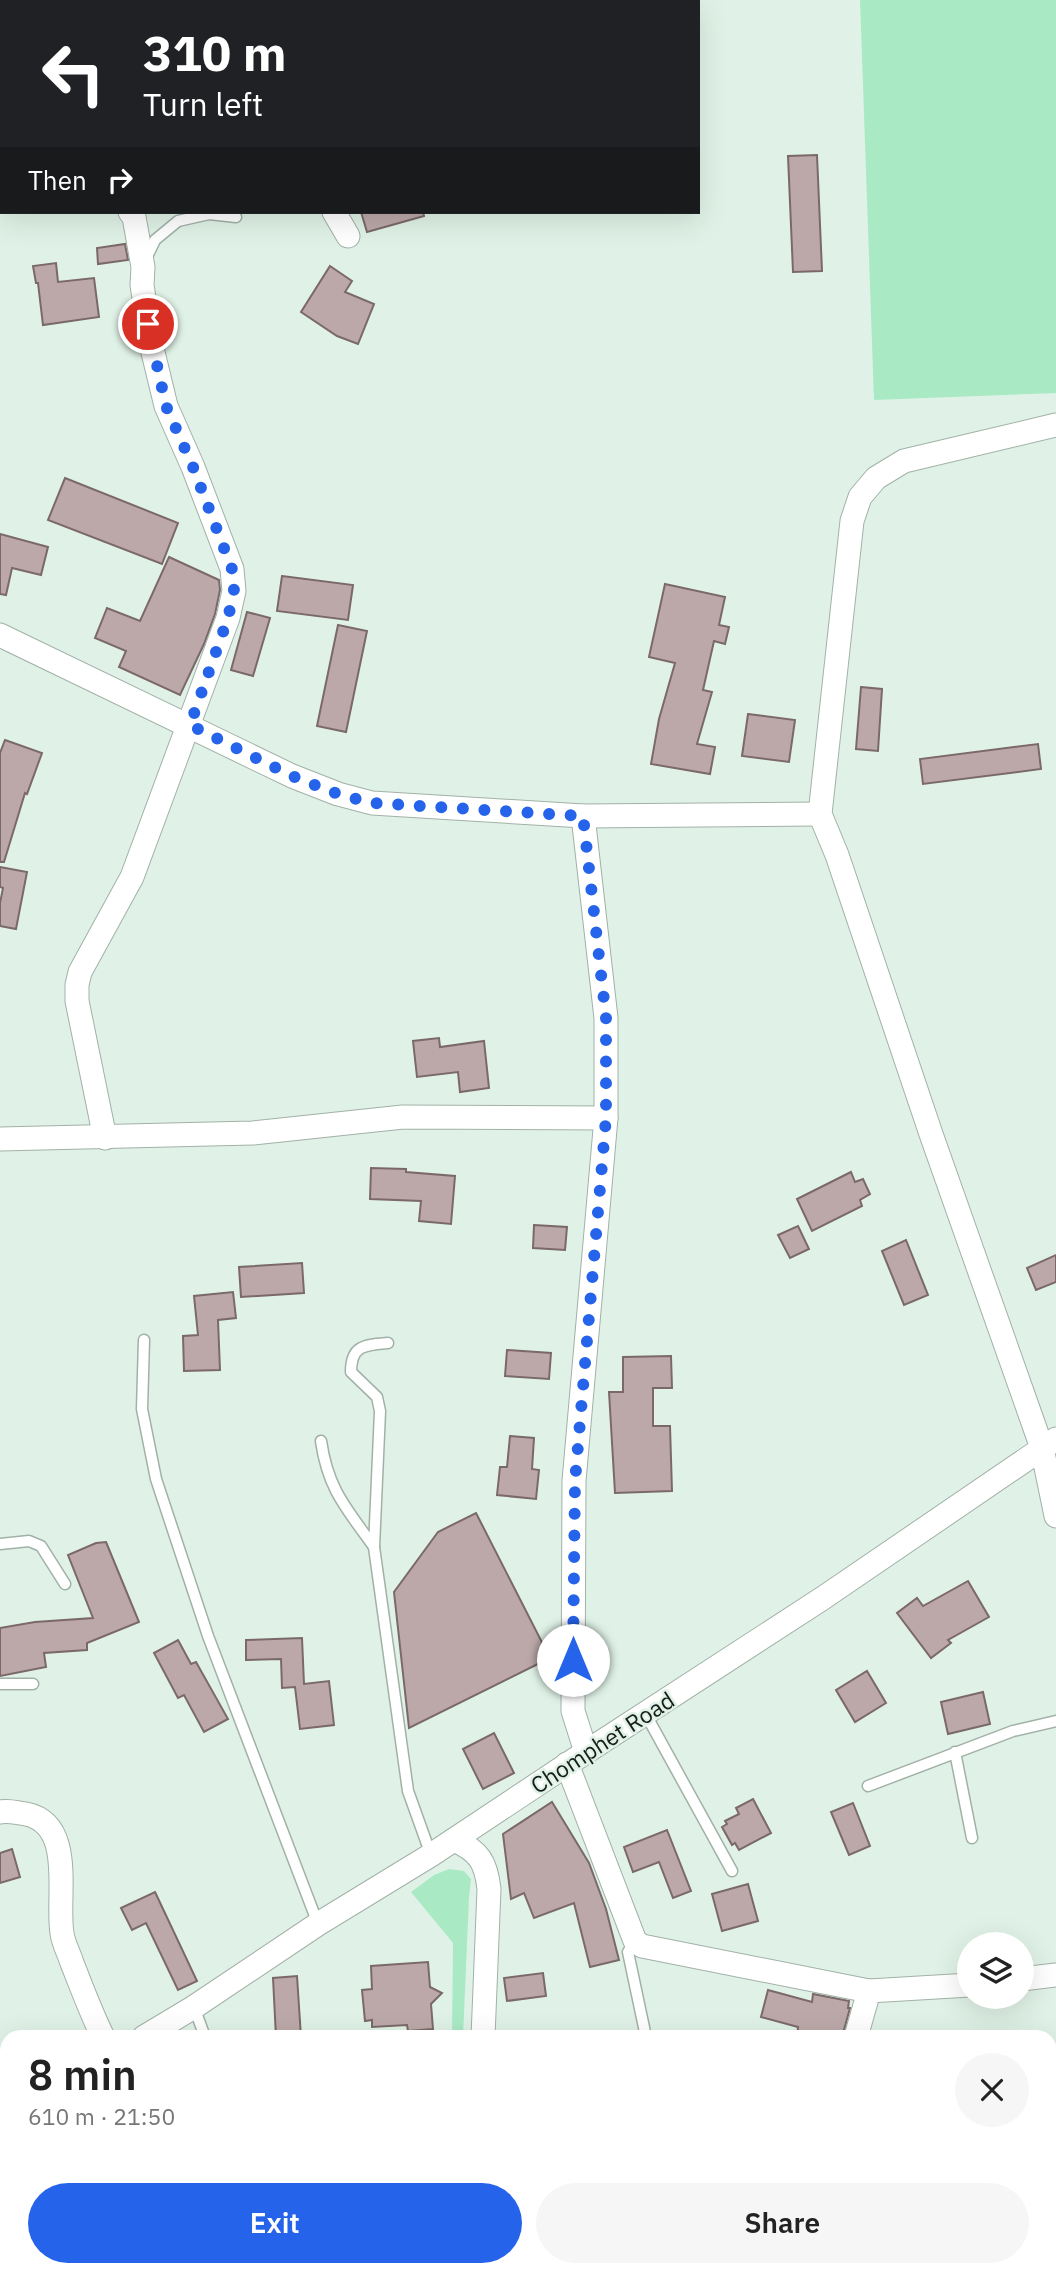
<!DOCTYPE html>
<meta charset="utf-8">
<style>
body{margin:0;font-family:"IBM Plex Sans",sans-serif;background:#f6f6f6;color:#222;height:100vh;display:flex;flex-direction:column;font-size:26px;white-space:nowrap}
*{box-sizing:border-box;margin:0}
p{font-size:23px;color:#767676}
.icon{flex:none;width:38px;height:38px;fill:none;stroke:currentColor;stroke-width:2;stroke-linecap:round;stroke-linejoin:round}
.map{position:relative;flex:1;overflow:hidden}
.drawer{position:absolute;left:0px;top:2030px;width:1057px;height:247px;display:flex;flex-direction:column;background:#fff;border-radius:21px 21px 0 0;box-shadow:0 7px 28px #0002}
.drawer>*{flex:none}
.guide{position:absolute;left:0px;top:0px;width:700px;height:214px;box-shadow:0 7px 28px #0002;background:#202124;color:#fff;overflow:hidden}
.tools{position:absolute;left:957px;top:1932px;display:grid;gap:14px}
.tools a{display:grid;place-items:center;width:77px;height:77px;border-radius:50%;background:#fff;box-shadow:0 7px 28px #0002;font-size:35px}
.pin{position:absolute;display:grid;place-items:center;width:60px;height:60px;color:#fff;margin:-30px;border:4px solid #fff;border-radius:50%;box-shadow:0 2px 7px #0007}
.me{position:absolute;width:77px;margin:-38px;rotate:0deg;stroke-linejoin:round;filter:drop-shadow(0 0 5px #0008)}
.turn{display:flex;align-items:center;gap:24px;height:147px;padding:0 28px;font-size:32px}
.turn .icon{width:91px;height:91px;stroke-width:2.5}
.turn b{display:block;font-size:49px;line-height:60px}
.then{display:flex;align-items:center;height:66px;padding:0 28px;background:#0003;gap:14px;font-size:26px}
.round{display:grid;place-items:center;flex:none;width:74px;height:74px;border-radius:37px;background:#f6f6f6}
.summary{display:flex;align-items:center;justify-content:space-between;height:119px;padding:0 28px}
h1{font-size:42px;font-weight:600;line-height:52px}
.button{display:flex;gap:14px;margin-top:auto;padding:14px 28px}
.button a{flex:1;height:80px;border-radius:42px;background:#2563eb;color:#fff;font-size:28px;font-weight:600;line-height:80px;text-align:center}
.button a+a{background:#f6f6f6;color:#222}
.map>svg:first-child{display:block}
.green{fill:#a9eac5}
.lines{fill:none;stroke-linecap:round;stroke-linejoin:round}
.canal{stroke:#81c59f;stroke-width:19}
.building{fill:#bca8a8;stroke:#7b6969;stroke-width:2}
.lane-casing{stroke:#a1b1a7;stroke-width:13}
.street-casing{stroke:#a1b1a7;stroke-width:25}
.lane{stroke:#fff;stroke-width:10}
.street{stroke:#fff;stroke-width:23}
.route{stroke:#2563eb;stroke-width:12;stroke-dasharray:0 21.6}
.labels{text-anchor:middle;dominant-baseline:central;stroke-width:5;stroke-linejoin:round;paint-order:stroke}
.street-label{font-size:23px;fill:#171d19;stroke:#e0f2e7}
</style>
<div class="map">
<svg width="1056" height="2276" viewBox="0 0 1056 2276">
<rect width="100%" height="100%" fill="#e0f2e7"/>
<g class="green">
<polygon points="860,0 1056,0 1056,393 874,400"/>
<polygon points="449,1869 464,1871 471,1879 469,1898 463,2037 452,2037 453,1943 411,1892 434,1875"/>
</g>
<g class="lines">
<g class="canal">
<polyline points="339,2 340,0"/>
<polyline points="0,204 2,203"/>
</g>
</g>
<g class="building">
<polygon points="817,155 822,271 793,272 788,156"/>
<polygon points="361,212 423,212 424,216 367,232"/>
<polygon points="125,244 128,260 98,264 97,248"/>
<polygon points="56,263 58,282 94,278 99,317 43,325 38,283 36,283 33,266"/>
<polygon points="330,266 352,281 345,292 374,304 358,344 337,336 301,312"/>
<polygon points="65,478 178,523 162,564 48,520"/>
<polygon points="0,534 48,547 41,575 12,568 6,595 0,594"/>
<polygon points="169,557 219,580 220,590 215,614 204,644 180,695 119,667 126,651 95,638 107,608 140,621"/>
<polygon points="282,576 353,585 348,620 277,611"/>
<polygon points="665,584 725,597 719,625 729,627 725,644 714,641 703,690 712,692 697,744 715,747 710,774 651,764 659,719 675,663 649,657"/>
<polygon points="247,612 270,618 253,676 231,670"/>
<polygon points="338,625 367,631 346,732 317,726"/>
<polygon points="861,687 882,689 878,751 856,749"/>
<polygon points="748,714 795,720 789,762 742,756"/>
<polygon points="5,740 42,753 27,794 25,793 4,862 0,862 0,753"/>
<polygon points="1038,744 1041,769 923,784 920,759"/>
<polygon points="0,867 27,872 16,929 0,926 0,903 3,888 0,887"/>
<polygon points="439,1038 440,1047 484,1041 489,1088 460,1092 458,1072 417,1077 413,1041"/>
<polygon points="371,1168 406,1169 406,1172 455,1176 451,1224 419,1221 421,1201 370,1199"/>
<polygon points="851,1172 855,1182 863,1179 870,1194 860,1200 862,1206 812,1231 797,1199"/>
<polygon points="534,1225 567,1227 565,1250 533,1248"/>
<polygon points="798,1226 809,1249 790,1258 778,1235"/>
<polygon points="906,1240 928,1295 904,1305 882,1251"/>
<polygon points="1056,1255 1056,1282 1036,1290 1027,1268"/>
<polygon points="302,1263 304,1293 241,1297 239,1267"/>
<polygon points="233,1292 236,1318 218,1320 220,1370 184,1371 183,1336 198,1335 194,1296"/>
<polygon points="507,1350 551,1353 549,1379 505,1376"/>
<polygon points="671,1356 672,1388 653,1388 653,1426 670,1426 672,1491 615,1493 609,1392 623,1392 623,1357"/>
<polygon points="510,1436 534,1438 532,1469 539,1470 536,1499 497,1495 500,1467 507,1467"/>
<polygon points="476,1513 550,1658 409,1728 394,1592 438,1532"/>
<polygon points="106,1542 139,1622 87,1643 87,1650 44,1653 46,1667 0,1676 0,1628 35,1622 93,1618 68,1555 96,1543"/>
<polygon points="968,1581 989,1617 948,1640 951,1643 931,1658 897,1613 917,1598 923,1606"/>
<polygon points="302,1638 304,1684 329,1681 334,1725 300,1729 295,1687 282,1688 281,1659 246,1660 246,1640"/>
<polygon points="178,1640 191,1664 196,1662 228,1719 204,1732 184,1695 178,1698 154,1653"/>
<polygon points="867,1671 886,1703 855,1722 836,1690"/>
<polygon points="983,1692 990,1724 948,1734 941,1702"/>
<polygon points="494,1733 514,1773 483,1789 463,1749"/>
<polygon points="753,1799 771,1833 739,1850 735,1843 732,1845 722,1827 727,1824 725,1821 739,1814 736,1808"/>
<polygon points="552,1802 589,1863 606,1909 619,1960 590,1967 574,1903 534,1918 524,1893 511,1899 503,1834"/>
<polygon points="853,1803 870,1846 849,1855 831,1812"/>
<polygon points="667,1830 691,1891 673,1898 659,1862 633,1872 624,1847"/>
<polygon points="12,1849 20,1877 0,1883 0,1853"/>
<polygon points="748,1884 758,1921 722,1931 712,1894"/>
<polygon points="155,1892 197,1981 178,1990 146,1923 132,1930 121,1908"/>
<polygon points="428,1962 430,1987 442,1993 431,2004 433,2029 408,2031 407,2025 372,2027 372,2020 365,2021 362,1990 372,1989 371,1966"/>
<polygon points="543,1973 546,1996 507,2001 504,1978"/>
<polygon points="297,1976 301,2037 276,2037 273,1978"/>
<polygon points="768,1990 812,2002 813,1994 849,2001 848,2008 850,2008 842,2037 797,2037 798,2027 761,2017"/>
</g>
<g class="lines">
<defs>
<g id="lane">
<polyline points="145,261 155,240 178,221 209,214 236,217"/>
<polyline points="144,1340 142,1409 156,1479 208,1636 318,1924"/>
<path d="M388,1343c-23,2 -37,2 -37,29l26,25 3,14 -6,136 34,244 23,64"/>
<path d="M321,1441c7,49 26,68 53,106"/>
<polyline points="0,1544 29,1541 41,1546 65,1584"/>
<polyline points="0,1684 33,1684"/>
<polyline points="645,1713 732,1871"/>
<polyline points="955,1752 972,1838"/>
<polyline points="868,1786 1013,1731 1056,1721"/>
<polyline points="635,1941 628,1952 646,2037"/>
<polyline points="194,2007 205,2037"/>
<polyline points="688,2270 716,2276"/>
<polyline points="213,2276 213,2270"/>
<polyline points="738,2276 749,2273 767,2276"/>
</g>
<g id="street">
<polyline points="311,2 313,0"/>
<polyline points="373,2 375,0"/>
<polyline points="0,171 2,170"/>
<polyline points="334,212 348,236"/>
<polyline points="1056,425 904,461 876,478 860,497 852,521 820,814 837,855 931,1134 1042,1448 1056,1516"/>
<polyline points="0,635 292,776 338,794 372,803 583,816 820,814"/>
<polyline points="583,816 606,1018 606,1118 574,1481 573,1711 586,1752"/>
<polyline points="105,1138 77,1001 77,985 80,972 132,877 228,618 234,591 232,569 193,467 166,406 151,344 142,285 143,267 134,217 130,212"/>
<polyline points="0,1139 253,1133 403,1117 606,1118"/>
<polyline points="567,1764 635,1941 642,1946 869,1991"/>
<path d="M0,1812c9,-2 17,1 26,2 50,10 30,84 36,119 1,10 7,20 10,30 10,25 19,50 31,74"/>
<path d="M454,1840c25,11 32,22 35,49l-6,148"/>
<polyline points="1022,1979 1056,1975"/>
<polyline points="144,2037 194,2007 318,1924 431,1855 586,1752 823,1598 1056,1439"/>
<polyline points="856,2037 869,1991 970,1985"/>
<polyline points="0,2135 7,2131"/>
<polyline points="472,2276 473,2270"/>
<polyline points="677,2276 679,2270"/>
</g>
</defs>
<use href="#lane" class="lane-casing"/>
<use href="#street" class="street-casing"/>
<use href="#lane" class="lane"/>
<use href="#street" class="street"/>
</g>
<g class="lines">
<polyline class="route" points="148,324 166,406 193,467 232,569 234,591 228,618 190,725 292,776 338,794 372,803 583,816 606,1018 606,1118 575,1481 573,1660"/>
</g>
<g class="labels">
<g class="street-label">
<text transform="translate(602 1742) rotate(-33)">Chomphet Road</text>
</g>
</g>
</svg>
<div class="tools">
<a><svg class="icon" aria-label="layers" viewBox="0 0 24 24"><path d="M12 4l9 5-9 5-9-5zM3 14l9 5 9-5"/></svg></a>
</div>
<div class="pin" style="left:148px;top:324px;background:#d93025"><svg class="icon" aria-label="arrive" viewBox="0 0 24 24"><path d="M6 21V4h12l-3 4 3 4H6"/></svg></div>
<svg class="me" style="left:573px;top:1660px" viewBox="-20 -20 40 40"><circle r="19" fill="#fff"/><path d="M0-13L10 11 0 6-10 11z" fill="#2563eb"/></svg>
<div class="guide">
<div class="turn"><svg class="icon" aria-label="left" viewBox="0 0 24 24"><path d="M17 20v-9H6M10 6l-5 5 5 5"/></svg><div><b>310 m</b>Turn left</div></div>
<div class="then">Then<svg class="icon" aria-label="right" viewBox="0 0 24 24"><path d="M7 20v-9h11M14 6l5 5-5 5"/></svg></div>
</div>
<section class="drawer">
<div class="summary"><div><h1>8 min</h1><p>610 m · 21:50</p></div><a class="round"><svg class="icon" aria-label="close" viewBox="0 0 24 24"><path d="M6 6l12 12M18 6L6 18"/></svg></a></div>
<div class="button"><a>Exit</a><a>Share</a></div>
</section>
</div>
